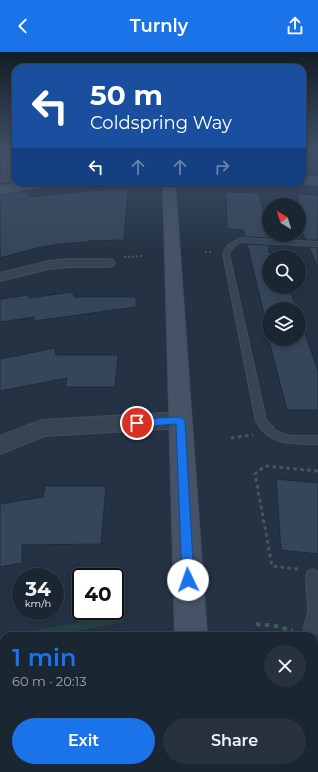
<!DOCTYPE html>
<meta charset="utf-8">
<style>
body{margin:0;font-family:Montserrat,sans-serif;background:#28323f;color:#f1f3f6;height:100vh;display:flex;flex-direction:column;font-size:15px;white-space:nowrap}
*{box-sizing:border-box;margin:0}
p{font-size:13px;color:#a0a5ac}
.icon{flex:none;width:22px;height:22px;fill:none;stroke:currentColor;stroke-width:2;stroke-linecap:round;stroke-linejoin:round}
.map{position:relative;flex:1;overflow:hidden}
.drawer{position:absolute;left:0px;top:580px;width:318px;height:140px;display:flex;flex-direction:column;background:#1b2633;border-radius:12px 12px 0 0;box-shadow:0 2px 6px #0003,0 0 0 1px #39434e}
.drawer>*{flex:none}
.banner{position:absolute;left:12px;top:12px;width:294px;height:122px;border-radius:12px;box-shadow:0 2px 6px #0003,0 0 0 1px #39434e;background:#1a4fa0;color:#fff;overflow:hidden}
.needle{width:26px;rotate:322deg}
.controls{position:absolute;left:262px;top:146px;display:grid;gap:8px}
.controls a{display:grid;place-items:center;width:44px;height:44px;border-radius:50%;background:#1b2633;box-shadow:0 2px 6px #0003,0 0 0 1px #39434e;font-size:20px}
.speed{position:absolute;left:12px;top:516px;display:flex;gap:8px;font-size:20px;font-weight:700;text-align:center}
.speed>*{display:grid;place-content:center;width:52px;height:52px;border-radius:50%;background:#1b2633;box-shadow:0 2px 6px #0003,0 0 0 1px #39434e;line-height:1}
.speed small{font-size:10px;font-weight:400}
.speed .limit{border:2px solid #111;border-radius:6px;background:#fff;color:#111}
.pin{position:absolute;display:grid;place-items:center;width:34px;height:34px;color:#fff;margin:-17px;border:2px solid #fff;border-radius:50%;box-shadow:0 1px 4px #0007}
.me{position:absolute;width:44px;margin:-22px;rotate:357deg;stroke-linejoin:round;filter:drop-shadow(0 0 3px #0008)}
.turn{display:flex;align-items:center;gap:14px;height:84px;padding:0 12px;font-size:18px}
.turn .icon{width:52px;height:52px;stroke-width:2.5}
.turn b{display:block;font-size:28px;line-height:34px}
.lanes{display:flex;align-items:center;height:38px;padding:0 12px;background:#0003;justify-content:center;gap:20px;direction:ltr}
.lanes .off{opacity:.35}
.round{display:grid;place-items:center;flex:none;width:42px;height:42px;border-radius:21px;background:#28323f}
.head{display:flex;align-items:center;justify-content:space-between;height:68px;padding:0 12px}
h1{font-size:24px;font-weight:600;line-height:30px;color:#1a73e8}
.action{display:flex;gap:8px;margin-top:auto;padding:8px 12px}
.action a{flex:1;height:46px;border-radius:24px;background:#1a73e8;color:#fff;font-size:16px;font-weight:600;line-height:46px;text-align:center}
.action a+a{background:#28323f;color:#f1f3f6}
header{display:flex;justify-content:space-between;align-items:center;height:52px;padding:0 12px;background:#1a73e8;color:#fff;font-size:18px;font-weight:600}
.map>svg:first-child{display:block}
.green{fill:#264145}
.building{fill:#35465a;stroke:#1f2b3a}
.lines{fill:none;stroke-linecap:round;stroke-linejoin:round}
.lane-casing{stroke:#424d5c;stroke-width:2}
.street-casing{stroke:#424d5c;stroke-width:2}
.secondary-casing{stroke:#424d5c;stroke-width:2}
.path-far2{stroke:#3f5a5c;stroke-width:2;stroke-dasharray:2 2;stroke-linecap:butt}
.path-far1{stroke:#3f5a5c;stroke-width:3;stroke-dasharray:3.5 3.5;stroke-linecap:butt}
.path{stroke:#3f5a5c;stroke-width:4;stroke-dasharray:4.5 4.5;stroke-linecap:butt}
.lane{fill:#384453;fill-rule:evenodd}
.street{fill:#384453;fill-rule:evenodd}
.secondary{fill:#465367;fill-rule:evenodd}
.route{fill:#1a73e8;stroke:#114b97}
</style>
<header><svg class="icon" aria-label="back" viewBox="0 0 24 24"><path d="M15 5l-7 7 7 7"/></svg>Turnly<svg class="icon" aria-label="share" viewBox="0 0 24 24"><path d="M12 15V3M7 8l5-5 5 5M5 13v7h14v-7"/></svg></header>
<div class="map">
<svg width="318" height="720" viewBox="0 0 318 720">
<rect width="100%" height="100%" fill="#243244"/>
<g class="green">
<polygon points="309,99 318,99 318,120 302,119 302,111 308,110 306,106 313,106"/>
<polygon points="124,561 124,570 49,584 8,584"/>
</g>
<g class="building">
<polygon points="0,99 16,99 16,130 0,132"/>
<polygon points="128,137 124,188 88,189 88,190 58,192 37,196 0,206 0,143 26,139 29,145 88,139"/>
<polygon points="226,140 258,141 269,174 269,186 245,185 244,178 227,177"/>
<polygon points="298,142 318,143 318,188 306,188 300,175"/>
<polygon points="247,192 269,193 269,201 278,201 279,205 269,205 269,235 289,235 296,257 269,257 269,287 299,287 299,264 318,319 318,358 287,358 262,262 264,262"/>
<polygon points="309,195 318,195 318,216"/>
<polygon points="73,240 74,245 136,245 136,255 34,269 34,265 0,270 0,247 29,243 29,246"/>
<polygon points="55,296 56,303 118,303 115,335 65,335 67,326 0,339 0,307"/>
<polygon points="276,427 318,431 318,502 281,498"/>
<polygon points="45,434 106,434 101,492 22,493 22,511 0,515 0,452 43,445"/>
</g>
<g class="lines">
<defs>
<g id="lane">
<path d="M240,186l78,4v4l-77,-4 -8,5 -4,7 37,166 10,11 13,5h29v8c-25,0 -49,2 -62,-23l-33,-167 5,-9z"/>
<polygon points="313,517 318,520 318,576 314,589 314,584 302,584 308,559 306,524 308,519"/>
<polygon points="4,602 4,616 0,617 0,603"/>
<polygon points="314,611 318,613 318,630 314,628"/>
</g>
<g id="street">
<polygon points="69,207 108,207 113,208 115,211 113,214 108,215 69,215 49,217 0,229 0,221 49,209"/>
<polygon points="181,360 188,362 191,368 188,374 181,376 44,384 0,402 0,384 42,368"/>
</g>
<g id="secondary">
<polygon points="302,124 318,125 318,133 298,131 302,130"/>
<polygon points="26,130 53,130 51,133 47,134 0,142 0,134"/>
<polygon points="163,130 175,130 207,584 175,584"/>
<rect x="146" y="716" width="38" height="4"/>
<rect x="208" y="716" width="38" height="4"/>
</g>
</defs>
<use href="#lane" class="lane-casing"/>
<use href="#street" class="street-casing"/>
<use href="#secondary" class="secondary-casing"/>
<g class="path-far2">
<polyline points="205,200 213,200"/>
<polyline points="124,205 143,204"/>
</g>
<g class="path-far1">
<polyline points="231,386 253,383"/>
<polyline points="298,517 272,514 255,422 265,414 318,419"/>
</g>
<polyline class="path" points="256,572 276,574 293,579"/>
<use href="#lane" class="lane"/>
<use href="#street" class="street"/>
<use href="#secondary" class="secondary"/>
</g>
<linearGradient id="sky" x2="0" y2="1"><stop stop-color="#141c25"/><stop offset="0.49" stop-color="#3f4f67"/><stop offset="1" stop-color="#3f4f67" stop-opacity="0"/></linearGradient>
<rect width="318" height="200" fill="url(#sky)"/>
<polygon class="route" points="180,365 185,368 194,528 192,532 188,534 184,532 182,528 176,372 137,375 132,371 137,367"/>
</svg>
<div class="controls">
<a><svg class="needle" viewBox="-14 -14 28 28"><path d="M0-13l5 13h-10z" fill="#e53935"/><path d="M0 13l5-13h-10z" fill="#a0a5ac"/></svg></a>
<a><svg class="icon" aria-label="search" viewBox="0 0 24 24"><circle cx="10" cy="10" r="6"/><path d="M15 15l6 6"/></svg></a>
<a><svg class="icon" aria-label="layers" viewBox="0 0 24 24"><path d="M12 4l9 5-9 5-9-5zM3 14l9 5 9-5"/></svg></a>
</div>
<div class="speed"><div>34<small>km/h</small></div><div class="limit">40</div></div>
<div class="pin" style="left:137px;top:371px;background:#d93025"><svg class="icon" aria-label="arrive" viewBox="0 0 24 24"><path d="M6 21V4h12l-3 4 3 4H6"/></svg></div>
<svg class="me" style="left:188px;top:528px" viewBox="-20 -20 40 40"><circle r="19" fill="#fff"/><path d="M0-13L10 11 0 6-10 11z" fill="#1a73e8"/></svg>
<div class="banner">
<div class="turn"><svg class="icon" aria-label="left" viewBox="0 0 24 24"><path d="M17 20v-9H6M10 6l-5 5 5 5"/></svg><div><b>50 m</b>Coldspring Way</div></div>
<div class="lanes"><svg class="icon" aria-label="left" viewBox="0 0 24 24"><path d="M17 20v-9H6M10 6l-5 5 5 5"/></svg><svg class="icon off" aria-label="ahead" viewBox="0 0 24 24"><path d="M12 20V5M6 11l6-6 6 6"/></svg><svg class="icon off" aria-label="ahead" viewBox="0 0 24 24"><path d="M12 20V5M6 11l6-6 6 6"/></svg><svg class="icon off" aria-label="right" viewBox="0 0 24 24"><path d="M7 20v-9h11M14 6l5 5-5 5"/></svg></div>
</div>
<section class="drawer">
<div class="head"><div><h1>1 min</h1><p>60 m · 20:13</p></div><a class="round"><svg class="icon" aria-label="close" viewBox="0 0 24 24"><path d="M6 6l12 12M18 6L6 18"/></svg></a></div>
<div class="action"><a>Exit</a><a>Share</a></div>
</section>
</div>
